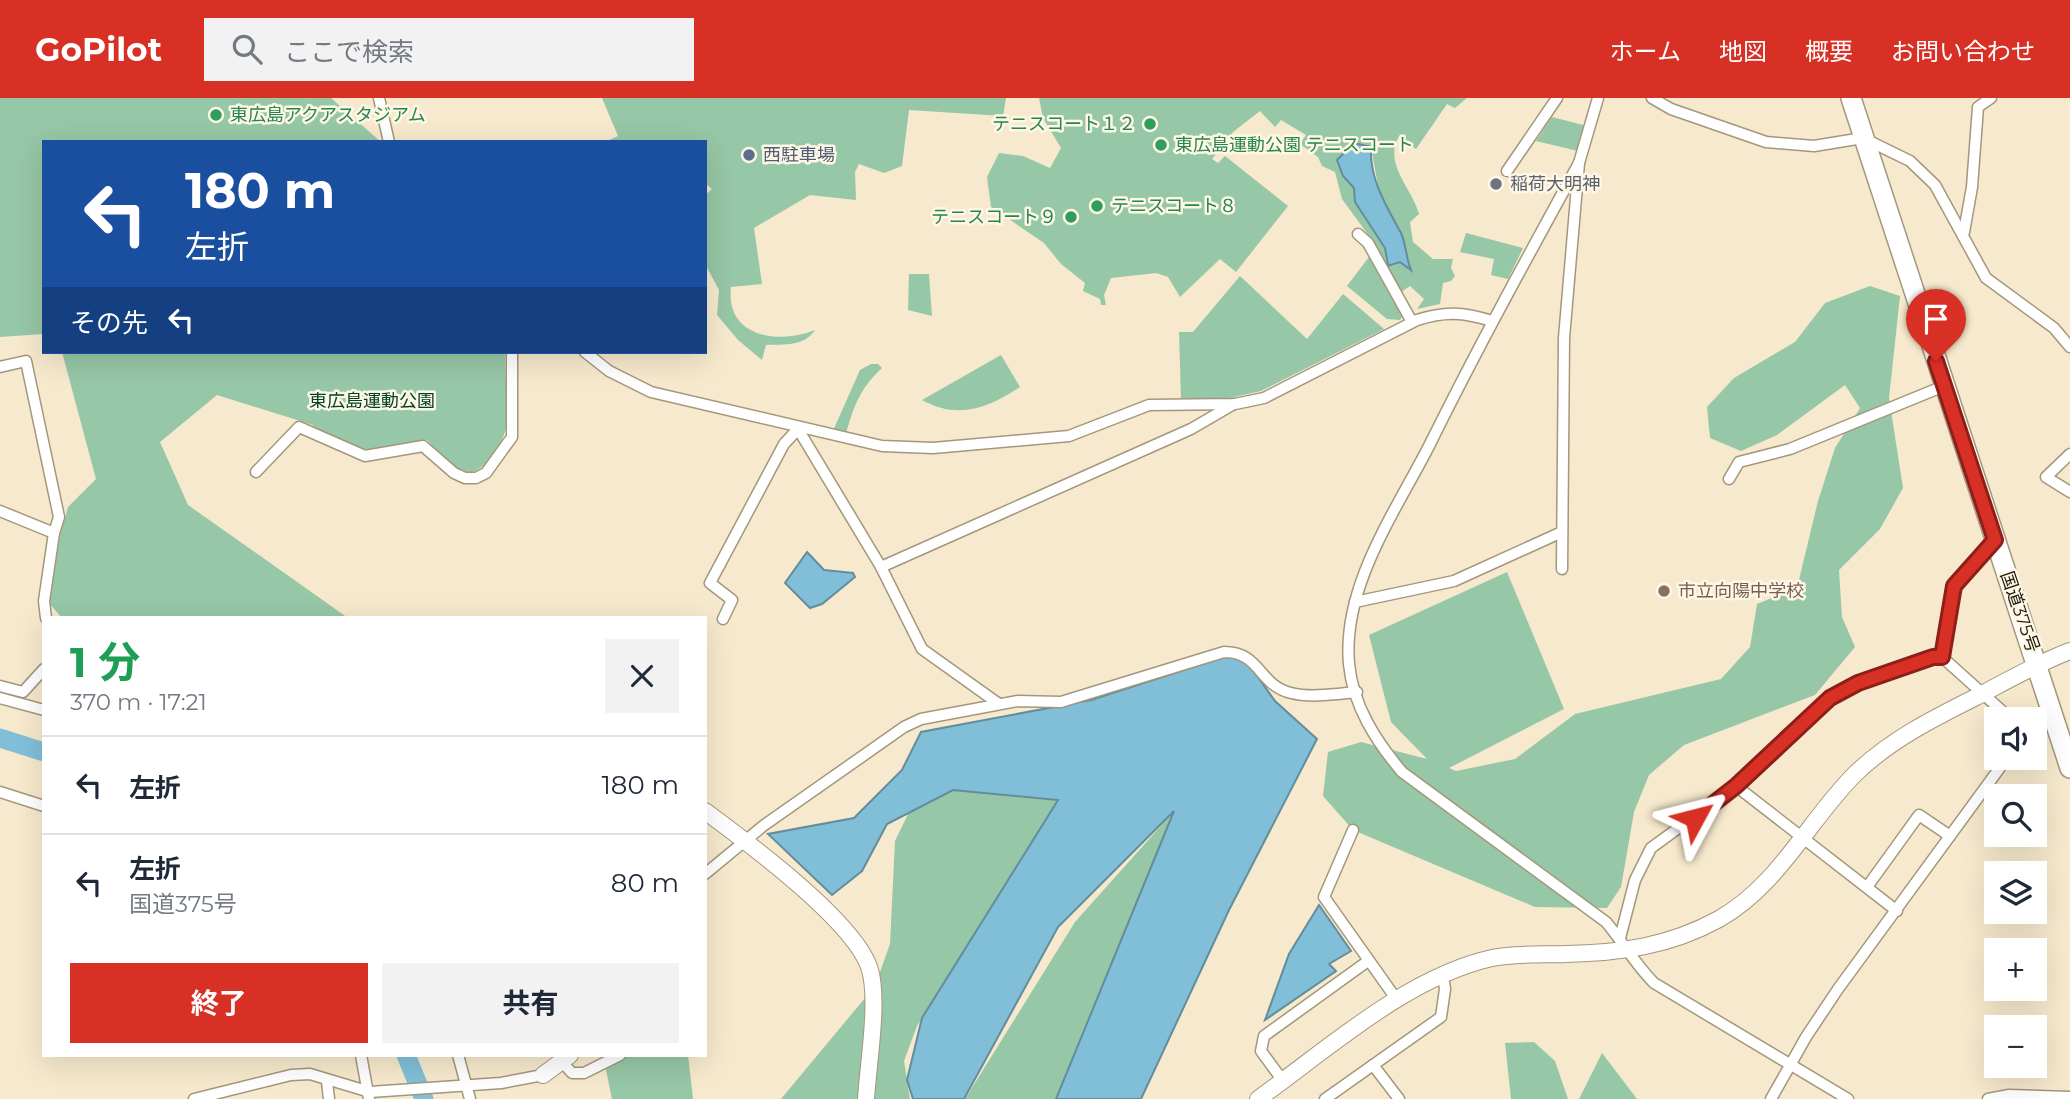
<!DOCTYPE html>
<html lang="ja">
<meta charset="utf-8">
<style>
body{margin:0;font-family:Montserrat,"Noto Sans JP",sans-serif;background:#f2f2f3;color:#1f2937;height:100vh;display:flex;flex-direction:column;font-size:26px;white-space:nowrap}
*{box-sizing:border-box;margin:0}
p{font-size:23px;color:#747a83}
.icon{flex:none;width:38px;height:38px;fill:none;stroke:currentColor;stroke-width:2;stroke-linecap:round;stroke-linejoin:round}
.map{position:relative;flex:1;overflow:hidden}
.sheet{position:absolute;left:42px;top:518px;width:665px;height:441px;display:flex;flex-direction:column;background:#fff;border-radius:0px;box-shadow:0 7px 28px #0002}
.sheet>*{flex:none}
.hud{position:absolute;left:42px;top:42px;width:665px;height:214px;border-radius:0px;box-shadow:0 7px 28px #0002;background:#1a4fa0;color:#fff;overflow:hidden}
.controls{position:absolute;left:1984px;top:609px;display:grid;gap:14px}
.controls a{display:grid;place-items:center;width:63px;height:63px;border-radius:0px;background:#fff;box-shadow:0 7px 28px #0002;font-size:35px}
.pin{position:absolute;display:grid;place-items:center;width:60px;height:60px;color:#fff;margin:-72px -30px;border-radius:50% 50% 50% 0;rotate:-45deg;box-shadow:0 0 7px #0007}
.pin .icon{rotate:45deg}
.me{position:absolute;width:77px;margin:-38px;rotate:52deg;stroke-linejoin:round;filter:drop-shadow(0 0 5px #0008)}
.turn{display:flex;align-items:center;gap:24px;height:147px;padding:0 28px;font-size:32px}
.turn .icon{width:91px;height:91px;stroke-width:2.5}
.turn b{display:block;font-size:49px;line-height:60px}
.then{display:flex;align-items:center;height:66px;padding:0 28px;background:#0003;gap:14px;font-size:26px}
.round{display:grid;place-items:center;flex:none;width:74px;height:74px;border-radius:0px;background:#f2f2f3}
.overview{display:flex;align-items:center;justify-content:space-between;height:119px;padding:0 28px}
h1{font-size:42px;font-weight:700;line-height:52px;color:#1e9e55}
.primary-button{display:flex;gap:14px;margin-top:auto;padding:14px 28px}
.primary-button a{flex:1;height:80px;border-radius:0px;background:#d93025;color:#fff;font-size:28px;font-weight:700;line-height:80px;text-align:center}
.primary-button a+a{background:#f2f2f3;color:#1f2937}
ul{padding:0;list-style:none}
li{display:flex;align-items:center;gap:21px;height:98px;padding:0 28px;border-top:2px solid #e0e1e3}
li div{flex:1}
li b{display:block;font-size:26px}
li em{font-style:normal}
header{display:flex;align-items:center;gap:42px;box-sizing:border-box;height:98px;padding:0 35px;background:#d93025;color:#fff}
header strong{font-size:33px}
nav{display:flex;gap:38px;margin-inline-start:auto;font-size:24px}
.search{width:490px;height:63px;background:#f2f2f3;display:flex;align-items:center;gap:18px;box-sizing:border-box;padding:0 24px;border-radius:0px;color:#747a83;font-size:26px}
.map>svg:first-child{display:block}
.green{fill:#96c7a6;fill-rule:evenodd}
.water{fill:#81bfd9;stroke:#638d9c;stroke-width:2}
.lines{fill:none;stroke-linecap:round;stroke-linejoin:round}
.river{stroke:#81bfd9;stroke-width:19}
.street-casing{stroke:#a3977c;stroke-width:13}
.secondary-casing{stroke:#a3977c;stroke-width:18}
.highway-casing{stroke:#a3977c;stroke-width:22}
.street{stroke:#fff;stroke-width:10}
.secondary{stroke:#fff;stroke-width:16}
.highway{stroke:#fff;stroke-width:19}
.route-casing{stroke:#8d1f18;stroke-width:18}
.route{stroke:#d93025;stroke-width:12}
.leisure-dot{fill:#2e9e5b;stroke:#fff7e6;stroke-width:2.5}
.service-dot{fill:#5c6f8a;stroke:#fff7e6;stroke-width:2.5}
.worship-dot{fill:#6b7280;stroke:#fff7e6;stroke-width:2.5}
.education-dot{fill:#8d6e63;stroke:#fff7e6;stroke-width:2.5}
.labels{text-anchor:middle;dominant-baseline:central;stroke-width:5;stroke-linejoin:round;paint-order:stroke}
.leisure-label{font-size:18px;fill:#27864d;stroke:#fff7e6;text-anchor:start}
.service-label{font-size:18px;fill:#4e5e75;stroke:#fff7e6;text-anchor:start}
.worship-label{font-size:18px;fill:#5b616d;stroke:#fff7e6;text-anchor:start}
.park-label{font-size:18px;fill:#004322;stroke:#fff7e6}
.education-label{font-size:18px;fill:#785e54;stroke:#fff7e6;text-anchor:start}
.street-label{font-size:18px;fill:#1c180e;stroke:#fff7e6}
</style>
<header>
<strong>GoPilot</strong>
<div class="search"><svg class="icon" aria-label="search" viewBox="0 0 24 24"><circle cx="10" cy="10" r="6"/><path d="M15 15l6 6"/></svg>ここで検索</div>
<nav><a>ホーム</a><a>地図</a><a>概要</a><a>お問い合わせ</a></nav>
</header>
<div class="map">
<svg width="2070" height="1001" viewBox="0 0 2070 1001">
<rect width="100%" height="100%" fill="#f6e9cd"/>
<g class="green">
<polygon points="0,0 331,0 381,44 44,44 44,236 0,239"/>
<path d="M602,0h404l-3,18 -94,-6 -7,56 -18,7 -25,-9 -4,8 1,28 -46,-5 -56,33 8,56 -31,3c-6,50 47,58 84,43 -11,17 -31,14 -49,15l-4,15 -24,-20 -21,-25 2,-25 -14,-26v-69l7,-6 -7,-6v-41h-100l13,-6z"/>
<path d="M1039,0h428l-12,10 -8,-4 -31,45 -17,-13c-16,28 13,52 20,78l-9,8 3,20 20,17h20l-2,9 4,8 -4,5 -8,2 -3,21 -23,5 7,-10 -14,-13 -9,6 -29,-52 -30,-41 -7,-27 -13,-6 -4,-9 -18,-13 6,-9 -25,-15 -6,7 -15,-16 -27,21 -21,27 6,4 7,-7 63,50 -52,66 -16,-13 -40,38 -12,-20 -12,-4 -45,5 -7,17 2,10h-5l-1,-6 -17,-8 2,-8 -24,-19 -17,-21 -53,-36 -4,-30 12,-24 24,3 27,12 11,-20 -18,-30zM1371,49l9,49 22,39 8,34 -10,-7 -8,4 -6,-4 -1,-14 -29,-46 -2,-14 -11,-12v-25z"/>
<polygon points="1552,19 1587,28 1578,53 1536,43"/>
<polygon points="1466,135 1523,150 1508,181 1491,177 1494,161 1460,154"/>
<polygon points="1369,159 1402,219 1400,222 1387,221 1347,188"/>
<polygon points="909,176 929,176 932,218 908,212"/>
<polygon points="1240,178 1307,241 1343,196 1384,231 1261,293 1225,301 1181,300 1179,234 1193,234"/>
<polygon points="1870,188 1900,198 1889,300 1903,390 1880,431 1839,472 1842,519 1855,549 1815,597 1684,647 1649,677 1634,714 1621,789 1607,810 1535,809 1353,732 1323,698 1328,654 1361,644 1427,661 1391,624 1369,537 1507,474 1564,611 1449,670 1456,673 1515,661 1575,616 1721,581 1750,549 1757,506 1797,490 1818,403 1835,350 1860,310 1845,287 1777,337 1741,353 1710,340 1707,309 1734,280 1795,244 1825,205"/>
<path d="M62,254h443l2,73c-5,19 -17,42 -37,48l-19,-8 -24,-25 -59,12 -54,-21 -1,-6 -96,-30 -57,47 28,63 160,113h-286l-13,-15 3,-38 16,-58 28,-28z"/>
<path d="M1001,257l19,32c-31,21 -62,33 -98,13z"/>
<path d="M871,266h7l4,4c-21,19 -29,39 -36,66l-14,-1 28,-63z"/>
<polygon points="994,690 1058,701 917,928 904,963 910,1001 781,1001 875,888 890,846 895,743 910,712 953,692"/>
<polygon points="1176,711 1056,1001 965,1001 1075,824"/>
<polygon points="1534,944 1555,963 1568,1001 1511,1001 1505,945"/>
<polygon points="1602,955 1637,1001 1579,1001"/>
<polygon points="603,957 688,957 693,1001 612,1001"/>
</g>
<g class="water">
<path d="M1354,45l17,4c-2,32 16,60 30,86 5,11 5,25 10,37l-11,-8 -12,4 -3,-18 -30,-46 -1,-14 -11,-12 -6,-16z"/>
<polygon points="807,454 824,472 853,475 855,479 822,506 810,510 785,485"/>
<polygon points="1240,554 1275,603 1317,641 1229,812 1141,1001 1056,1001 1174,713 1058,829 964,1001 913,1001 907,982 922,920 1058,702 953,692 887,726 862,773 832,797 768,736 854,720 902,672 921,634 1091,602"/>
<polygon points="1319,807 1351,853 1329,866 1336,873 1265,922 1289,856"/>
</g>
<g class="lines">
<g class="river">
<polyline points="0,640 44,654"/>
<polyline points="406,957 424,1001"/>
</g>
<defs>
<g id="street">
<polyline points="379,0 389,44"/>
<polyline points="1652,0 1671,11 1766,44 1814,48 1863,40 1910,63 1935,87 1986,180 2054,230 2070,249"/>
<path d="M1579,65c-51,93 -102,186 -149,281 -34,67 -88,142 -81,220 4,42 27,77 53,108l204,150c17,20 29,42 48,61l194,116"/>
<polyline points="1507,73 1557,0"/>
<polyline points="1964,134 1972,89 1978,9 1991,0"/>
<polyline points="1358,136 1368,145 1412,224"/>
<path d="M585,254l24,19 42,21 231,54 51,2 136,-12 80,-31 86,-1 29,-6 153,-78c28,-9 46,-8 75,1"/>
<polyline points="0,269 26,263 59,419 54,435 0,413"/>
<polyline points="2070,356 2046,379 2070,394"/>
<polyline points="256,374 299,329 365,358 423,348 454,375 465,380 476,380 486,375 512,339 512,254"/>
<polyline points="1729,381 1739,364 1790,351 1944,288"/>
<polyline points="881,469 1191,331 1234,306"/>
<polyline points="1562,471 1564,240 1579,65 1598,0"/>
<polyline points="1355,504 1454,483 1562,434"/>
<polyline points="46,520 44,503 54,435"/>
<polyline points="723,521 732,502 710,485 784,346 798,331 881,469 922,551 999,606"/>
<polyline points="1942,559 1954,488 1995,441"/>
<polyline points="0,588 23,594 44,571"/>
<polyline points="0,600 44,612"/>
<polyline points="2035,623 2049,606"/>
<polyline points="1736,688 1897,813"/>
<polyline points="0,694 44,708"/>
<polyline points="1353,732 1324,799 1397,902"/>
<path d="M705,776l58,-48 141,-99 17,-8 97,-18 43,1 163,-50c37,0 34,33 67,41 20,5 45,1 66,-1"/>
<polyline points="1867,789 1919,717 1950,738"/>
<polyline points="1620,840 1635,782 1651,750 1736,688 1830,600 1858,585 1933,559 1942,559 2011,621"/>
<polyline points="361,957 369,1001"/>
<polyline points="458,957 470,1001"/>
<polyline points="563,965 572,975 584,975 620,957"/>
<polyline points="1373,967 1399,1001"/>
<polyline points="1283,983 1261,953 1264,938 1368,863"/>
<polyline points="327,984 329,1001"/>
<polyline points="194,1001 291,977 310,976 370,994 501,985 543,977"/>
<polyline points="1325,1001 1441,919 1445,891 1443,876"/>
<polyline points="1771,1001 1806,939 1838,891 2007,660"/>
<polyline points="1988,1001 2009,997 2070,999"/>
</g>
<g id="secondary">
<path d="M705,713c42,31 152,112 165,159 9,31 -2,95 -4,129"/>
<polyline points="543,977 570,957"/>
<path d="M1258,1001c70,-50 149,-122 234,-141 24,-5 50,-3 74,-4 54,-1 104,-8 153,-35 60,-34 89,-98 136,-145 36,-35 81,-57 125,-79 30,-16 58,-32 90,-44"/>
</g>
<polyline id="highway" points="1851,0 2070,670"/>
</defs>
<use href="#street" class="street-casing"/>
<use href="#secondary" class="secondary-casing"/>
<use href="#highway" class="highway-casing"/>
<use href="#street" class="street"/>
<use href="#secondary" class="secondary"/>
<use href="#highway" class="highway"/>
</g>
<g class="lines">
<defs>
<polyline id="route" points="1695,720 1736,688 1830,600 1858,585 1933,559 1942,559 1954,488 1995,442 1936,263"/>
</defs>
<use href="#route" class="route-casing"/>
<use href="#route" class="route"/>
</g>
<g class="leisure-dot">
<circle cx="216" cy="17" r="7"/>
<circle cx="1150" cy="26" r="7"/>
<circle cx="1161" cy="47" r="7"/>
<circle cx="1097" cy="108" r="7"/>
<circle cx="1071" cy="119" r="7"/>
</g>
<circle class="service-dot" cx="749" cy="57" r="7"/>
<circle class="worship-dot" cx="1496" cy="86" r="7"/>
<circle class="education-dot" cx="1664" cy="493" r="7"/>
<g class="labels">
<g class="leisure-label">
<text x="230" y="17">東広島アクアスタジアム</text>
<text x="1136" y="26" text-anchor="end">テニスコート１２</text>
<text x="1175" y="47">東広島運動公園 テニスコート</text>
<text x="1111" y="108">テニスコート８</text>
<text x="1057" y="119" text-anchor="end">テニスコート９</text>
</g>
<g class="service-label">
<text x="763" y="57">西駐車場</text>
</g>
<g class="worship-label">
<text x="1510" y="86">稲荷大明神</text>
</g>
<g class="park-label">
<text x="372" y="303">東広島運動公園</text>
</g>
<g class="education-label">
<text x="1678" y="493">市立向陽中学校</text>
</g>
<g class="street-label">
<text transform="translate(2020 514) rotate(71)">国道375号</text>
</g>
</g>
</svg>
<div class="controls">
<a><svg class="icon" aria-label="sound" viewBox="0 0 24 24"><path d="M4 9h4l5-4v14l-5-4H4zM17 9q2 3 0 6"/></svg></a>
<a><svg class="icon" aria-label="search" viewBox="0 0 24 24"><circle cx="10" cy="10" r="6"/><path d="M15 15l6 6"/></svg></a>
<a><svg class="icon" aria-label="layers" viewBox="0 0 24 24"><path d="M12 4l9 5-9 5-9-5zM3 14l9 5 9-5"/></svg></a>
<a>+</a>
<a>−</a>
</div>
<div class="pin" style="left:1936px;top:263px;background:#d93025"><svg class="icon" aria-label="arrive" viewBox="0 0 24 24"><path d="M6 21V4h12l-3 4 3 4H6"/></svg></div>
<svg class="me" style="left:1695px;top:720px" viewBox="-20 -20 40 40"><path d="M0-17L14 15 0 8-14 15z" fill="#d93025" stroke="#fff" stroke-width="4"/></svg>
<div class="hud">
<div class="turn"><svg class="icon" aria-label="left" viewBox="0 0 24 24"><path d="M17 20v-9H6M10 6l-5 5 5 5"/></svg><div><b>180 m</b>左折</div></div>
<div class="then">その先<svg class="icon" aria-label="left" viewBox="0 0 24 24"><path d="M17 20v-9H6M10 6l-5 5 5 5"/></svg></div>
</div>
<section class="sheet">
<div class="overview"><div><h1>1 分</h1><p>370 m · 17:21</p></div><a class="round"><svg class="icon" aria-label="close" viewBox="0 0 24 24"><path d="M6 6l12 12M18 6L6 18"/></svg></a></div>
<ul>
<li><svg class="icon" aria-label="left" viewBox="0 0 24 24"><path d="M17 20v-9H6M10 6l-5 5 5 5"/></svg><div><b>左折</b></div><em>180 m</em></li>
<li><svg class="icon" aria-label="left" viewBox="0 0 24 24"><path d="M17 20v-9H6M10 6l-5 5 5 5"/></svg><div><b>左折</b><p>国道375号</p></div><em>80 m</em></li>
</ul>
<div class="primary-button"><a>終了</a><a>共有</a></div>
</section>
</div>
